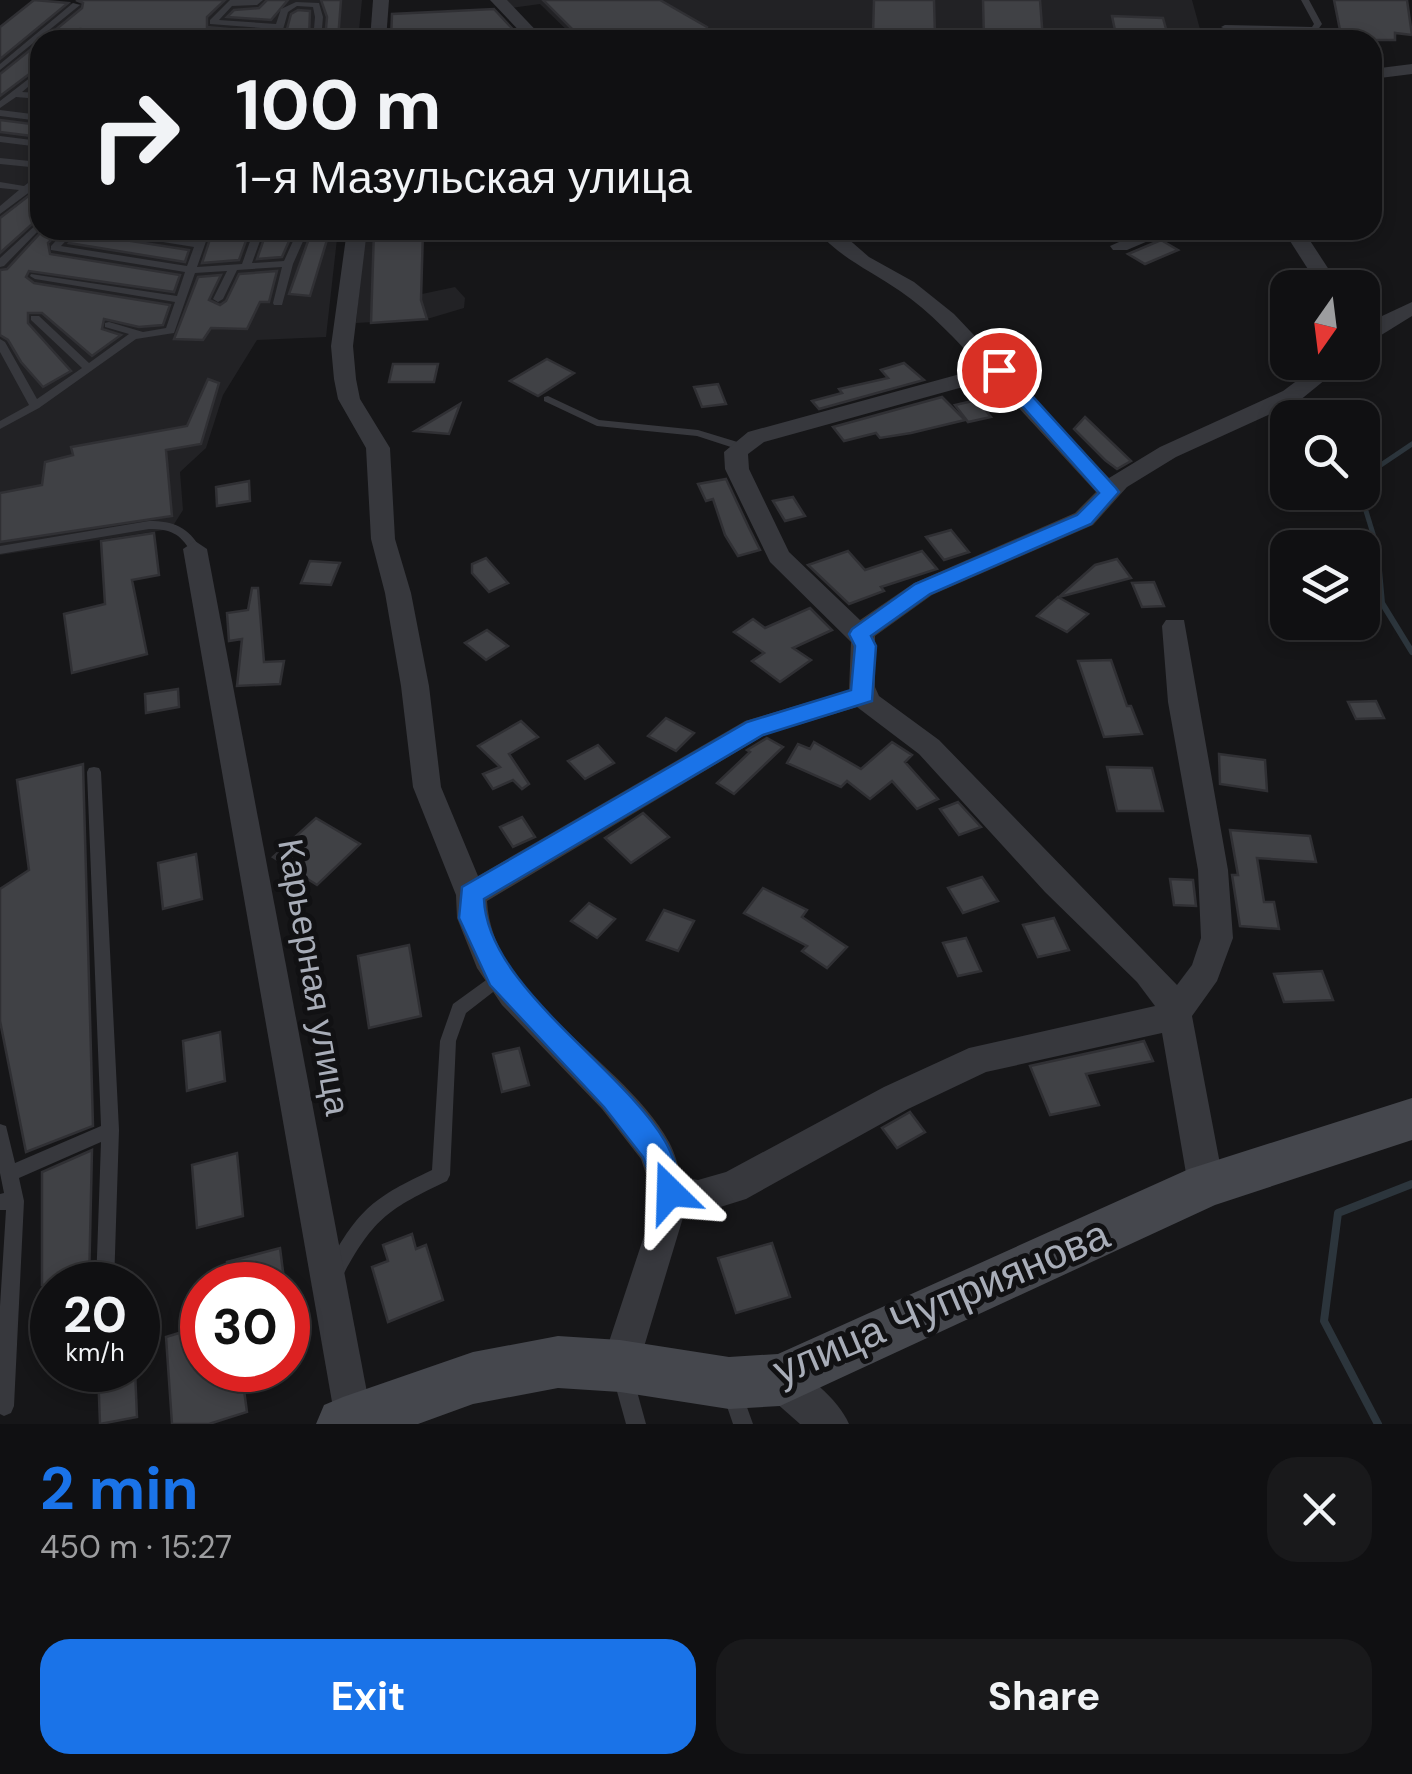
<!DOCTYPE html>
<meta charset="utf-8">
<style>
body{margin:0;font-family:"DM Sans",sans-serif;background:#19191b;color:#f1f3f6;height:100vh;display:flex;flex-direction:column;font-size:38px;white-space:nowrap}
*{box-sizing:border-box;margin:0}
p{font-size:32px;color:#9c9d9f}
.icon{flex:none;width:55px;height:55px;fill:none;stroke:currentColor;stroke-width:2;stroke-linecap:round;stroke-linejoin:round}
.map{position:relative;height:1424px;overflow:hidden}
.drawer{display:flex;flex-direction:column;background:#101012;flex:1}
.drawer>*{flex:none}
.banner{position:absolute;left:30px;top:30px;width:1352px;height:210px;border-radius:30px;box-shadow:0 5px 15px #0003,0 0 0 2px #303032;background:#101012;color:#f1f3f6;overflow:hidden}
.needle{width:65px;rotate:194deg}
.buttons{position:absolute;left:1270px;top:270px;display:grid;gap:20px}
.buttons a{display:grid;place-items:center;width:110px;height:110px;border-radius:20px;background:#101012;box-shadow:0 5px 15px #0003,0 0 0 2px #303032;font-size:50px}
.speed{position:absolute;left:30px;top:1262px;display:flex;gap:20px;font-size:50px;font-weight:700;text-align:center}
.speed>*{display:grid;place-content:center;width:130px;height:130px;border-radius:50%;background:#101012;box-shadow:0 5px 15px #0003,0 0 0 2px #303032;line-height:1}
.speed small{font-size:25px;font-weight:400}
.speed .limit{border:15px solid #d22;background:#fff;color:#111}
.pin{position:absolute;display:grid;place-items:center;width:85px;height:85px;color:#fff;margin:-42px;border:5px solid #fff;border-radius:50%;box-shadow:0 2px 10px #0007}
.me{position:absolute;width:110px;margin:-55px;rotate:338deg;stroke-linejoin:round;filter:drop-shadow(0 0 8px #0008)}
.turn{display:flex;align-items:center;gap:35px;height:210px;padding:0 40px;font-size:45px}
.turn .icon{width:130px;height:130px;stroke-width:2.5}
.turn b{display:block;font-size:70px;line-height:85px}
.round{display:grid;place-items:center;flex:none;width:105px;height:105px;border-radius:30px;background:#19191b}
.head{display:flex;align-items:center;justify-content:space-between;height:170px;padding:0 40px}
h1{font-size:60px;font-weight:700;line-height:75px;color:#1a73e8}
.primary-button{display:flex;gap:20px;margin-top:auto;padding:20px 40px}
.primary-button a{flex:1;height:115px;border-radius:30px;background:#1a73e8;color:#fff;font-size:40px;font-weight:700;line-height:115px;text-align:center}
.primary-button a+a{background:#19191b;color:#f1f3f6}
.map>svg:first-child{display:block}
.built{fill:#222225}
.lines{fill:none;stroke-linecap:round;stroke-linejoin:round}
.stream-far2{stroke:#2c353c;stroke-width:5}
.stream-far1{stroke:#2c353c;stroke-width:6}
.stream{stroke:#2c353c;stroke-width:8}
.building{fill:#404145;stroke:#303034;stroke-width:2.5}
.lane{fill:#37383d;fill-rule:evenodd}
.street{fill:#37383d;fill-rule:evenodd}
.secondary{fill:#45474d;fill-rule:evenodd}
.route{fill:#1a73e8;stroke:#114b97;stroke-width:2.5}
.labels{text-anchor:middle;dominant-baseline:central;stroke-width:10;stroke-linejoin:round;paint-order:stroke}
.street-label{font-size:35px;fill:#a8adb8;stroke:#111113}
.near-street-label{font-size:42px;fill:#a8adb8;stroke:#111113}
</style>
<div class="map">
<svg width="1412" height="1424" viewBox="0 0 1412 1424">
<rect width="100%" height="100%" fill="#161618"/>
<g class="built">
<polygon points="212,0 362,0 358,40 40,40 40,230 338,230 326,337 257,340 223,395 206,448 180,472 183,510 171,529 0,555 0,49 57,2 196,15"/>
<polygon points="506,0 1192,0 1203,40 577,40 540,4 511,8"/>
<polygon points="365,230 423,230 422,294 455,287 465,298 464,308 427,319 356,323"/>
</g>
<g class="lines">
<polyline class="stream-far2" points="1378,550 1362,498 1366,475 1412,444"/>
<polyline class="stream-far1" points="1377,548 1382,603 1412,652"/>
<polyline class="stream" points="1378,1424 1324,1321 1338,1213 1412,1184"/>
</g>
<g class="building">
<polygon points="34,0 68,3 0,59 0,27"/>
<polygon points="76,0 225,0 207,17 207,27 261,32 254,40 171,34 165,40 152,40 145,34 80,29 76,33 78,40 43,40 82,8 83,3"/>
<polygon points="267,0 288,0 271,20 227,17 234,10 259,8"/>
<polygon points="321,0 341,0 338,40 325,40 327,17"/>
<polygon points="543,0 660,0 707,27 703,40 583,40"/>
<polygon points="874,0 934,0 935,36 873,34"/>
<polygon points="983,0 1040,0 1043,40 984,40"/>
<polygon points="1334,0 1407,0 1412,35 1395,33 1395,40 1342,40"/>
<polygon points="494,9 523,40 391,40 392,14"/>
<polygon points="298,10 310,11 309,40 284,40 291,14"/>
<polygon points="1112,16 1163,18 1169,40 1117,40"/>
<polygon points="40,42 40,66 0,96 0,74"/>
<polygon points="0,120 40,125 40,137 0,132"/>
<polygon points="40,187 40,217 0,253 0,218"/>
<polygon points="43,230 61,230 48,243 50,254 180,275 174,292 29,271 26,277 34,283 170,305 163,325 139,327 104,319 102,329 121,335 92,356 42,313 28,313 28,323 71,371 43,387 21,362 8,340 0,335 0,270 7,269"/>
<polygon points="80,230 98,230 106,237 189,250 185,262 69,243"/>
<polygon points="213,230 250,230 239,260 202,263"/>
<polygon points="267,230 294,230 282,257 257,259"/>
<polygon points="312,230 330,230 310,296 289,294"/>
<polygon points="374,230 423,230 421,300 427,319 371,323"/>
<polygon points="1161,240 1178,250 1145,264 1128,254"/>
<polygon points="277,271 269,302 260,302 247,329 211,328 203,340 174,339 198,277 221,275 209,300 220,305 226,301 239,274"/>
<polygon points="547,359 574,373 538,396 510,381"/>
<polygon points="904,363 924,380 819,409 812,401 842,393 839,389 888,378 881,370"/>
<polygon points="393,364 438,364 434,382 389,382"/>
<polygon points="208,379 219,383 201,444 166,450 172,516 0,542 0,493 42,485 45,462 73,455 71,447 187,426"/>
<polygon points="718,384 726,404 702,407 694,387"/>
<polygon points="942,397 965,420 911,433 880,438 876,433 844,441 833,427"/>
<polygon points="977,400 991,417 968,422 955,405"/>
<polygon points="460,404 449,434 415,431"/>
<polygon points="1085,417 1131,461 1117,469 1105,460 1074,429"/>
<polygon points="726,479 749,528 760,550 738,556 725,535 713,499 706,501 698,484"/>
<polygon points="249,481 250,501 217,506 216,487"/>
<polygon points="793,497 805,516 785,521 773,501"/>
<polygon points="951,530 969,552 944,560 926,537"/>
<polygon points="154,533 159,575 132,580 147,654 72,673 64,614 105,604 101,541"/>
<polygon points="848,551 865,570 922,551 937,569 881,587 884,591 849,604 808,565"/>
<polygon points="486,558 508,583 489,592 472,573 472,564"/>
<polygon points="1117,559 1131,578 1059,597 1095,565"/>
<polygon points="310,561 340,563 331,585 301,583"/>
<polygon points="1154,582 1164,606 1142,607 1132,583"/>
<polygon points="252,588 258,588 264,662 284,661 280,684 237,686 242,639 229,641 227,613 248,610"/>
<polygon points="1058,597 1088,614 1067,632 1037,616"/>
<polygon points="810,608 832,630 793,648 811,660 780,682 752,661 764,653 734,632 753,619 765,628"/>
<polygon points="487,630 508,646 486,660 465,643"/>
<polygon points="1111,660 1127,706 1131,706 1142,734 1104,737 1078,661"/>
<polygon points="178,689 179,707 146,713 145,694"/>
<polygon points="1376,701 1384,718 1356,719 1348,702"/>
<polygon points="666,718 694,733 676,751 648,736"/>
<polygon points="521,721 538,737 509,754 529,784 522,789 513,780 493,789 483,774 500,767 478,746"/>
<polygon points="767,738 783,747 734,794 717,783 750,752 747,750"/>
<polygon points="814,742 861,769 892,742 912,755 905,762 938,799 917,809 892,781 870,799 847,781 841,787 787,763 798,744 810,749"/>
<polygon points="598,745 614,763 585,779 568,761"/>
<polygon points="1219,754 1265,760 1267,791 1220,784"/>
<polygon points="83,764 93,1126 26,1152 0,1021 0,889 29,870 17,780"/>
<polygon points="1107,767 1152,768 1163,811 1117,811"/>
<polygon points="958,802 981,827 959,835 940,809"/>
<polygon points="643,813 669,837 631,863 605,838"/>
<polygon points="522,817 535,837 513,847 500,827"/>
<polygon points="316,818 360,844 317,885 273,857"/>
<polygon points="1230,830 1310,836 1316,862 1257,858 1264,902 1274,902 1279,929 1240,926 1232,875 1238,875"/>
<polygon points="196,854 202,899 163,909 158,863"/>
<polygon points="982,877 998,901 963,913 948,888"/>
<polygon points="1170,879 1193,880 1196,906 1174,905"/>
<polygon points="763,888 807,910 802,917 847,947 827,968 802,951 807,946 744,913"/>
<polygon points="589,903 615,919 597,938 571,921"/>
<polygon points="664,910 694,921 678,951 647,940"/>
<polygon points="1054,918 1069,950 1038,957 1023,925"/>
<polygon points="966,938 981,971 958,976 943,943"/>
<polygon points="409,945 421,1016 369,1028 358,956"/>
<polygon points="1322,971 1333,1000 1284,1002 1274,974"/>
<polygon points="220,1032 225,1081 187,1091 183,1041"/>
<polygon points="1144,1041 1153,1061 1086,1074 1099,1105 1050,1115 1030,1066"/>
<polygon points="519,1048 529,1085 502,1092 493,1054"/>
<polygon points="910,1112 925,1132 897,1148 882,1128"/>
<polygon points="92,1150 89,1285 42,1285 42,1172"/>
<polygon points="237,1153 243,1216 197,1228 192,1165"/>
<polygon points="412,1234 416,1249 426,1245 443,1300 388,1322 372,1267 388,1261 383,1245"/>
<polygon points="772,1243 790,1297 736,1313 718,1258"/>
<polygon points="280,1248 284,1279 262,1285 229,1285 227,1262"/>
<polygon points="202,1326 202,1370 236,1370 238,1392 244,1390 247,1412 209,1424 172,1424 166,1337"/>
<polygon points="98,1370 135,1370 137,1417 100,1424"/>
</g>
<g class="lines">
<g class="lane">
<polygon points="230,0 263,0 257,5 232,6 219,20 276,24 281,9 296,2 319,3 323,17 321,40 313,40 315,17 313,7 297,6 288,12 280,40 272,40 275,29 210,24 210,20"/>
<polygon points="1301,0 1309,0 1322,24 1317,31 1225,29 1221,27 1225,25 1312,27 1314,24"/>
<polygon points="73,3 80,5 0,70 0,64"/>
<polygon points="83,33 145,38 149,40 80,37 80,33"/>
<polygon points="175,38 197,38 201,40 174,40"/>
<polygon points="40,70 40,77 22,92 40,93 40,99 16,97 0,108 0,101"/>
<polygon points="0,110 40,115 40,121 0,116"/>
<polygon points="0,136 40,141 40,147 0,142"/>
<polygon points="0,158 40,162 40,168 0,164"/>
<polygon points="40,174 40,182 31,191 0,214 0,206 19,190 0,188 0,182 24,186"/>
<polygon points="40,221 40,229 4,266 0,267 0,258"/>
<polygon points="66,230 76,230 61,246 187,266 194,247 107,233 102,230 125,230 196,241 200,230 210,230 197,267 242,264 254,230 264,230 252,263 284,261 298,230 308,230 293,264 282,305 274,305 273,303 282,267 237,270 223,299 218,302 213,299 227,271 195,273 174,333 136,339 39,408 0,429 0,421 29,405 0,352 0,339 5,342 37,399 82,368 31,320 31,316 39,316 89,363 129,334 105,327 105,323 109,322 143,332 166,328 175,302 35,279 30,276 31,274 177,296 185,272 51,250 51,246"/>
<polygon points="548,396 599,420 698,430 744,444 746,446 740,450 697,436 597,426 544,401 544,397"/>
<path d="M149,521c25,0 39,6 52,28l-6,4 -4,-1c-11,-19 -21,-23 -42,-23l-149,25v-8z"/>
<polygon points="94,767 99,768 101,772 119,1130 114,1285 96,1285 101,1142 19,1178 24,1201 14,1406 11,1413 4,1416 0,1414 0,1306 6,1210 0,1210 0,1194 4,1193 0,1173 0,1124 6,1126 15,1163 101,1126 87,772 89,768"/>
<path d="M500,970l6,2 2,5 -2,5 -40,31 -10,28 -6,134 -3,6c-59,28 -74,38 -105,96l-7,3 -7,-3 -2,-6 2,-6c31,-57 47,-68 104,-95l8,-129 13,-37z"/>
<polygon points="623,1367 630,1370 633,1377 646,1424 626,1424 613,1377 616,1370"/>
<polygon points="732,1382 739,1385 753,1424 733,1424 722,1392 725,1385"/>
</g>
<g class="street">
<polygon points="373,0 389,0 386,40 370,40"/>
<polygon points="490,0 507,0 545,40 528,40"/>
<polygon points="1412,64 1412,74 1372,79 1372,69"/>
<path d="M347,230h20l-14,116 3,33 4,20 30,49 5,91 16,54 18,93 12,101 37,89 267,-155 104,-31 2,-48 -81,-80 -45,-93 -1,-17 24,-20 234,-64c-26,-28 -51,-56 -82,-77 -29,-20 -60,-33 -84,-61h22l31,27 45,25 40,32 155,164 51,-31 123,-56 39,-29h25l-48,39 -123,56 -49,30 -34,38 -161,70 -57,41v51l4,9 60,44 238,245 15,-20 9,-27 -3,-68 -30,-168 -6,-76 4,-6h18l44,250 5,68 -16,43 -25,35 32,169 -5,12 -13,5 -13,-5 -5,-12 -26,-152 -176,39 -78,37 -162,90 -48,15 -13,-3 -51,169 -14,5 -14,-5 -5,-14 44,-133 7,-41 -11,-33 -39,-50 -100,-104 -25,-37 -20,-50 -1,-23 -43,-108 -12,-101 -16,-93 -14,-54 -5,-91 -28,-49 -4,-20 -3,-33zM992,379l104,113 -21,21 -161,70 -54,37 -71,-68 -40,-83 -1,-15 16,-12zM857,707l62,47 126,138 92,90 18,24 -186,42 -85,39 -158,85 -28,8 -16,-3c-4,-11 -7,-24 -13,-35 -45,-82 -177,-143 -182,-241l278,-166z"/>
<polygon points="1146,230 1174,230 1127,250 1113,250 1110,246"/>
<polygon points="1283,230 1303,230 1341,288 1320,288"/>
<polygon points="1412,302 1412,316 1362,347 1362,330 1382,316"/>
<polygon points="195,541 207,549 373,1424 337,1424 335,1419 183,549"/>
<path d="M780,1361c25,10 58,38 69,63h-49l-34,-30 -5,-14 5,-14z"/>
</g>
<polygon class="secondary" points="1412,1098 1412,1140 1215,1205 780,1406 729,1409 620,1392 558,1388 473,1404 418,1424 316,1424 324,1405 343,1397 473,1352 558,1336 620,1340 729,1357 778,1354 1189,1169"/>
</g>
<path class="route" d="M999,364l6,2 111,122 3,4 -28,32 -161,70 -59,42 5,10 -4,55 -109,34 -279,164c3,87 137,167 181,242 9,15 14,34 20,51l-5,10 -10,4 -10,-4 -17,-45 -39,-50 -114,-122 -31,-67 3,-31 285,-165 104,-32 4,-44 -6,-12 3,-5 63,-45 162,-69 22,-22 -106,-120v-7z"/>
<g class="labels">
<g class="street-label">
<text transform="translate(314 977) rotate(80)">Карьерная улица</text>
</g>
<g class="near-street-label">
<text transform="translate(941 1302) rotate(-23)">улица Чуприянова</text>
</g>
</g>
</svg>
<div class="buttons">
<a><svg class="needle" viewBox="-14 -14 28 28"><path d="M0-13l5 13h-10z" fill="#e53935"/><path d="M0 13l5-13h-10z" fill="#9c9d9f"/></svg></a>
<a><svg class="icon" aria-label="search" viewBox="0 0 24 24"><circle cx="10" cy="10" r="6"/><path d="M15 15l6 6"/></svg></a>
<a><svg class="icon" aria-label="layers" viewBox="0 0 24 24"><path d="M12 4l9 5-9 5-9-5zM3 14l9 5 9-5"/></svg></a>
</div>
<div class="speed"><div>20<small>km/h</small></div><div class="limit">30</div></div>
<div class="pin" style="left:999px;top:370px;background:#d93025"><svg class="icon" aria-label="arrive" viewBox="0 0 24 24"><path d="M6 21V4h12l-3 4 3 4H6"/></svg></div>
<svg class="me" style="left:670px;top:1192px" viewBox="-20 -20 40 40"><path d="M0-17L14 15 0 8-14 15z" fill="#1a73e8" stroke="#fff" stroke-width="4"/></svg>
<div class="banner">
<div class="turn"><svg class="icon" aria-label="right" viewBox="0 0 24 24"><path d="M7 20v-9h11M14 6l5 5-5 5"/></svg><div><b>100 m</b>1-я Мазульская улица</div></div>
</div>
</div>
<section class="drawer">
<div class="head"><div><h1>2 min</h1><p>450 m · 15:27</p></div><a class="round"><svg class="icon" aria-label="close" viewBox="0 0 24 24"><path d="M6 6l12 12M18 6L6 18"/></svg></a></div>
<div class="primary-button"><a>Exit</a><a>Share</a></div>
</section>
